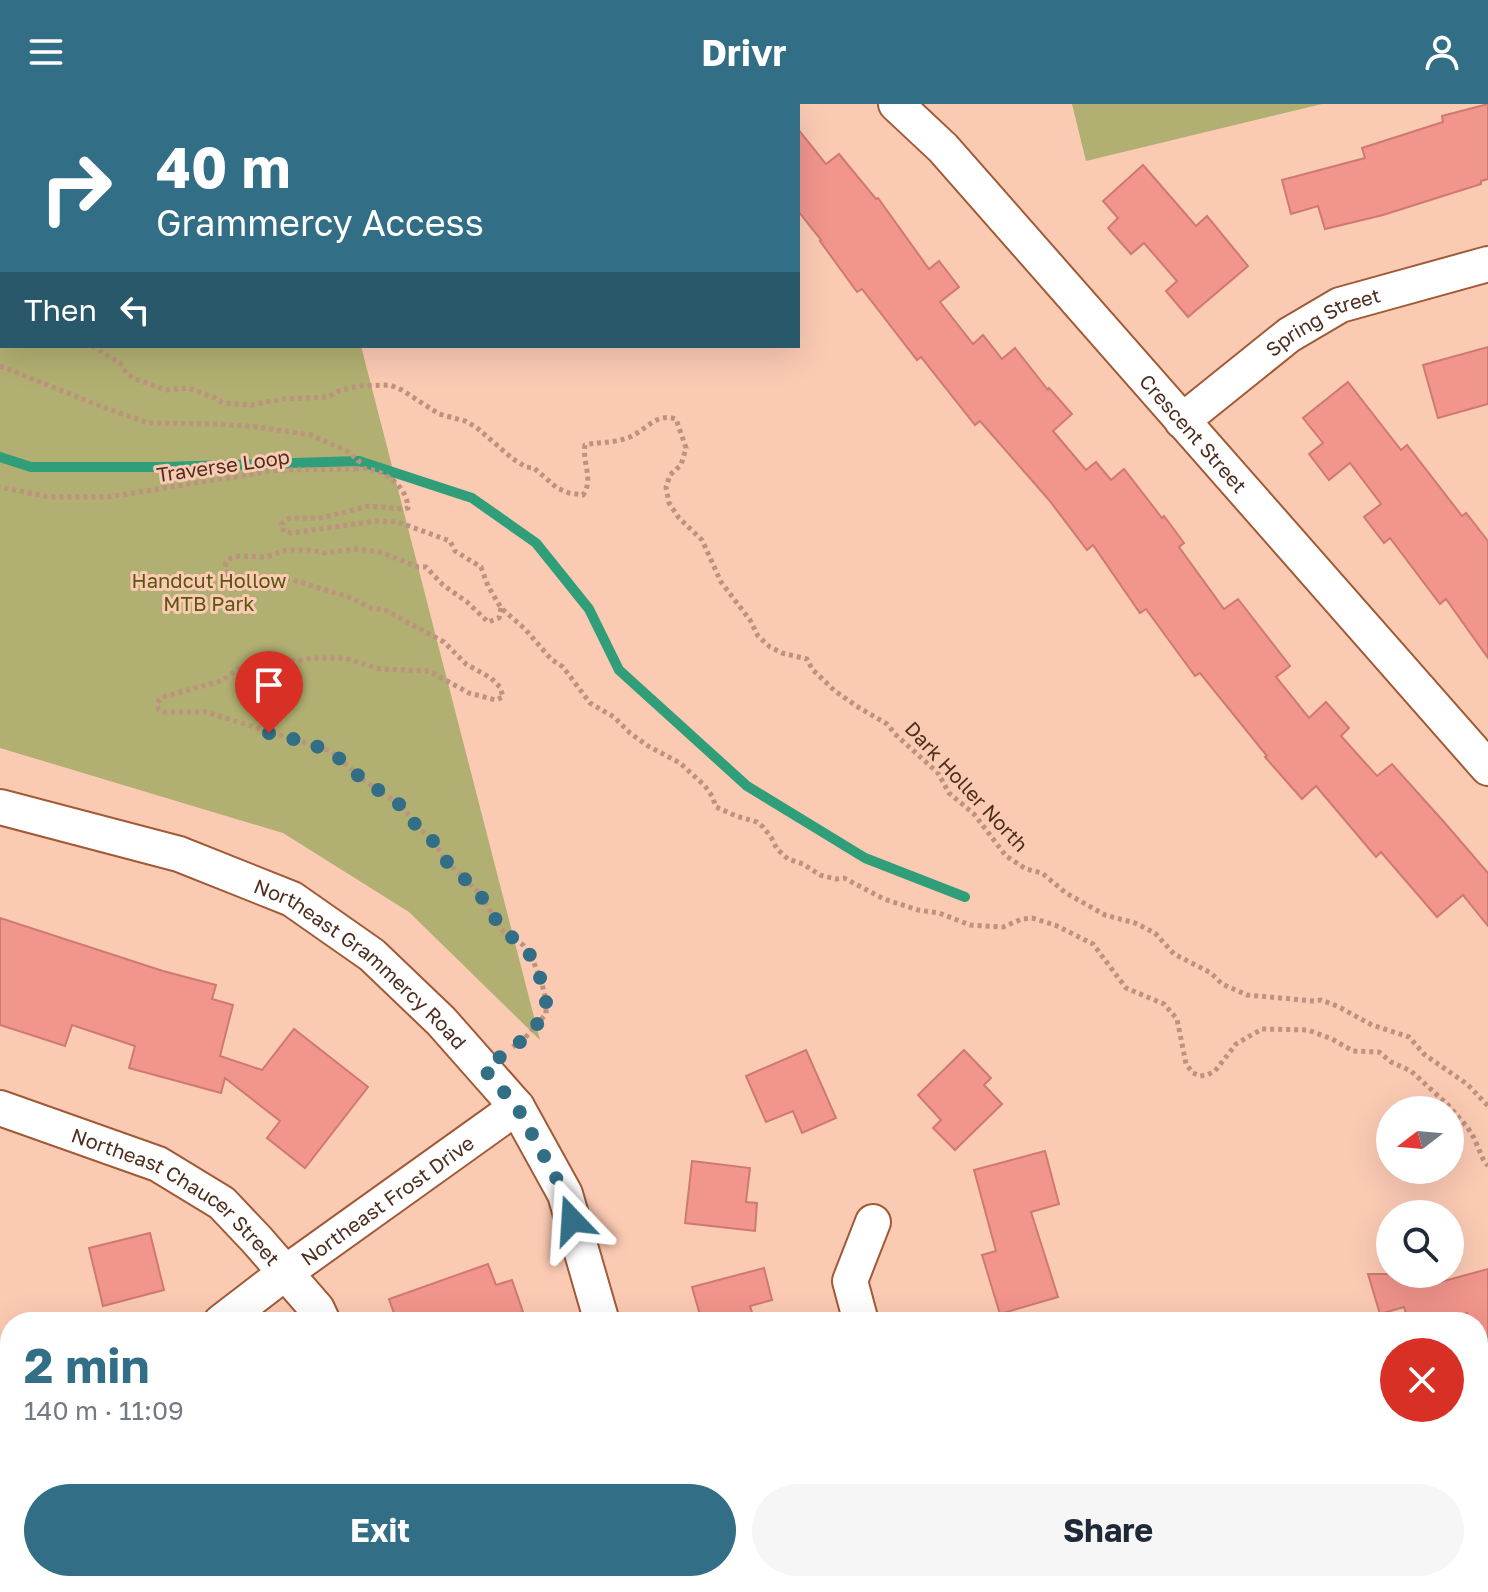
<!DOCTYPE html>
<meta charset="utf-8">
<style>
body{margin:0;font-family:"Golos Text",sans-serif;background:#f6f6f7;color:#1f2937;height:100vh;display:flex;flex-direction:column;font-size:30px;white-space:nowrap}
*{box-sizing:border-box;margin:0}
p{font-size:26px;color:#747a83}
.icon{flex:none;width:44px;height:44px;fill:none;stroke:currentColor;stroke-width:2;stroke-linecap:round;stroke-linejoin:round}
.map{position:relative;flex:1;overflow:hidden}
.side{position:absolute;left:0px;top:1208px;width:1488px;height:280px;display:flex;flex-direction:column;background:#fff;border-radius:32px 32px 0 0;box-shadow:0 8px 32px #0002}
.side>*{flex:none}
.hud{position:absolute;left:0px;top:0px;width:800px;height:244px;box-shadow:0 8px 32px #0002;background:#326e85;color:#fff;overflow:hidden}
.needle{width:52px;rotate:254deg}
.tools{position:absolute;left:1376px;top:992px;display:grid;gap:16px}
.tools a{display:grid;place-items:center;width:88px;height:88px;border-radius:50%;background:#fff;box-shadow:0 8px 32px #0002;font-size:40px}
.pin{position:absolute;display:grid;place-items:center;width:68px;height:68px;color:#fff;margin:-82px -34px;border-radius:50% 50% 50% 0;rotate:-45deg;box-shadow:0 0 8px #0007}
.pin .icon{rotate:45deg}
.me{position:absolute;width:88px;margin:-44px;rotate:340deg;stroke-linejoin:round;filter:drop-shadow(0 0 6px #0008)}
.turn{display:flex;align-items:center;gap:28px;height:168px;padding:0 24px;font-size:36px}
.turn .icon{width:104px;height:104px;stroke-width:2.5}
.turn b{display:block;font-size:56px;line-height:68px}
.then{display:flex;align-items:center;height:76px;padding:0 24px;background:#0003;gap:16px;font-size:30px}
.round{display:grid;place-items:center;flex:none;width:84px;height:84px;border-radius:42px;background:#f6f6f7}
.head{display:flex;align-items:center;justify-content:space-between;height:136px;padding:0 24px}
h1{font-size:48px;font-weight:700;line-height:60px;color:#326e85}
.cta{display:flex;gap:16px;margin-top:auto;padding:16px 24px}
.cta a{flex:1;height:92px;border-radius:48px;background:#326e85;color:#fff;font-size:32px;font-weight:700;line-height:92px;text-align:center}
.cta a+a{background:#f6f6f7;color:#1f2937}
header{display:flex;justify-content:space-between;align-items:center;height:104px;padding:0 24px;background:#326e85;color:#fff;font-size:36px;font-weight:700}
.map>svg:first-child{display:block}
.green{fill:#b1af71}
.lines{fill:none;stroke-linecap:round;stroke-linejoin:round}
.stream{stroke:#309e78;stroke-width:10}
.building{fill:#f2958c;stroke:#ce7a72;stroke-width:2}
.street-casing{stroke:#a25a36;stroke-width:38}
.path{stroke:#bd927e;stroke-width:5;stroke-dasharray:4 4;stroke-linecap:butt}
.street{stroke:#fff;stroke-width:34}
.route{stroke:#326e85;stroke-width:14;stroke-dasharray:0 25.2}
.labels{text-anchor:middle;dominant-baseline:central;stroke-width:6;stroke-linejoin:round;paint-order:stroke}
.street-label{font-size:20px;fill:#4e2e1f;stroke:#fbcab3}
.park-label{font-size:20px;fill:#595611;stroke:#fbcab3}
</style>
<header><svg class="icon" aria-label="menu" viewBox="0 0 24 24"><path d="M4 6h16M4 12h16M4 18h16"/></svg>Drivr<svg class="icon" aria-label="person" viewBox="0 0 24 24"><circle cx="12" cy="8" r="4"/><path d="M4 21q1-7 8-7t8 7"/></svg></header>
<div class="map">
<svg width="1488" height="1488" viewBox="0 0 1488 1488">
<rect width="100%" height="100%" fill="#fbcab3"/>
<g class="green">
<polygon points="0,0 299,0 299,2 2,2 2,242 361,242 540,936 409,808 283,729 0,644"/>
<polygon points="1072,0 1322,0 1086,57"/>
</g>
<g class="lines">
<polyline class="stream" points="0,353 31,363 162,363 359,357 472,394 536,439 589,505 619,566 747,682 865,754 965,793"/>
</g>
<g class="building">
<polygon points="1488,0 1488,75 1481,77 1481,80 1383,111 1325,125 1318,102 1291,110 1282,76 1365,54 1362,44 1443,18 1442,12"/>
<polygon points="798,25 826,60 839,50 876,95 878,94 929,165 939,157 959,183 940,198 973,240 983,231 1002,255 1015,244 1048,286 1049,284 1072,310 1053,327 1086,366 1096,358 1111,376 1124,365 1162,414 1164,412 1184,439 1179,443 1224,505 1238,495 1290,562 1276,573 1309,614 1326,598 1349,624 1341,632 1377,672 1392,660 1444,718 1488,769 1488,822 1463,791 1437,813 1381,748 1376,753 1316,682 1302,695 1265,653 1267,652 1200,569 1195,572 1146,505 1140,509 1093,441 1087,446 1049,396 980,317 975,321 921,253 917,256 862,185 857,188 820,137 821,136 798,107"/>
<polygon points="1143,61 1196,122 1207,112 1248,162 1188,213 1166,187 1177,177 1144,139 1131,150 1108,124 1118,114 1103,97"/>
<polygon points="1488,243 1488,300 1438,314 1423,261"/>
<polygon points="1348,278 1401,346 1407,341 1462,412 1466,409 1488,437 1488,554 1446,495 1440,500 1390,434 1384,439 1364,413 1381,400 1350,359 1329,376 1309,350 1323,339 1303,314"/>
<polygon points="0,814 163,867 216,881 212,895 233,901 220,952 262,966 294,925 368,983 305,1064 267,1034 280,1017 225,974 221,989 129,964 135,942 72,921 65,942 0,921"/>
<polygon points="806,946 836,1014 802,1029 793,1007 766,1018 746,972"/>
<polygon points="964,946 991,974 984,981 1002,1000 955,1046 933,1024 941,1016 918,991"/>
<polygon points="1045,1047 1059,1100 1031,1108 1058,1193 1000,1210 982,1151 996,1147 974,1066"/>
<polygon points="692,1057 750,1064 746,1098 757,1099 755,1127 685,1119"/>
<polygon points="150,1129 164,1186 103,1202 89,1144"/>
<polygon points="488,1160 496,1181 512,1176 523,1208 496,1218 397,1218 389,1195"/>
<polygon points="764,1164 772,1196 750,1202 755,1218 702,1218 692,1183"/>
<polygon points="1488,1165 1488,1255 1480,1256 1478,1218 1469,1218 1467,1209 1438,1218 1409,1218 1404,1203 1380,1210 1368,1170 1430,1170 1433,1180"/>
</g>
<g class="lines">
<defs>
<g id="street">
<path id="s1" d="M896,0l47,44 545,620"/>
<polyline points="550,2 556,0"/>
<path id="s2" d="M1182,317l107,-86 51,-30 148,-41"/>
<path id="s3" d="M0,703l179,47 113,45 80,56 69,66 76,86 48,87 37,128"/>
<path id="s4" d="M0,1004l158,56 64,39 35,37 60,69 6,13"/>
<path id="s5" d="M221,1218l64,-49 232,-166"/>
<polyline points="861,1218 850,1177 873,1118"/>
<polyline points="1478,1310 1488,1311"/>
<polyline points="0,1324 10,1321"/>
<polyline points="404,1478 407,1488"/>
<polyline points="676,1478 679,1488"/>
<polyline points="933,1478 936,1488"/>
</g>
</defs>
<use href="#street" class="street-casing"/>
<g class="path">
<polyline points="0,207 2,209"/>
<path d="M92,242l28,17 7,11 11,6 28,10 22,-2 25,9 10,6 28,2 32,-6 45,-2 10,-6 21,-5 31,-1 12,5 37,24 26,7 11,6 37,32 13,8 8,1 23,20 12,5 14,2c11,-16 -1,-32 2,-50 17,-4 27,-1 45,-8 16,-7 27,-25 46,-18l10,29 -5,17 -11,10 -4,12 3,16 10,15 23,22 19,42 29,38 8,16 12,11 12,6 25,6 5,10 23,22 23,16 29,17 8,10 43,39 11,20 25,21 32,42 20,13 16,4 24,20 39,22 30,8 20,10 19,21 37,19 11,11 25,11 67,6 7,-1 16,6 35,19 37,12 16,18 42,29 21,22"/>
<polyline points="0,262 108,305 149,319 217,320 258,323 311,331 347,347 359,357 355,365 278,366 108,393 49,393 0,383"/>
<path d="M355,365c22,-4 52,14 53,39l-6,1 -33,-3 -48,12h-31l-9,6 3,8 7,1 86,-12 21,1 52,19 5,10 26,16 7,19 13,22 24,21 26,30 12,8 27,36 24,14 16,16 18,13 32,17 25,23 7,10 4,11 20,9 21,6 6,5 8,10 6,12 11,10 15,5 17,11 16,4 8,-1 40,21 34,11 21,3 31,12 33,2 19,-8 10,-1 23,7 38,19 33,44 38,16 13,15 9,45 7,9 7,3 7,-1 8,-4 21,-27 26,-15 46,1 24,9 21,12 26,1 12,10 20,9 36,33 21,24 6,10 9,21 5,7"/>
<polyline points="501,504 499,514 488,518 467,498 443,481 426,463 418,463 380,448 357,445 324,449 311,446 286,446 266,453 239,452 231,454 226,459 225,466 227,470 234,473 251,470 277,475 290,475 349,493 371,504 385,506 444,538 466,560 491,574 500,583 503,593 496,596 469,589 429,567 380,565 344,554 312,554 297,557 276,554 255,557 238,565 221,577 162,593 157,599 159,606 164,608 206,608 331,647 362,675 403,703 413,718 435,739 445,756 479,789 503,827 523,841 532,854 541,876 546,896 546,910 524,935 510,945"/>
</g>
<use href="#street" class="street"/>
</g>
<g class="lines">
<polyline class="route" points="269,629 297,636 331,647 362,675 403,703 413,718 435,739 445,756 479,789 503,827 523,841 532,854 541,876 546,896 546,910 524,935 484,965 517,1003 565,1090 572,1116"/>
</g>
<g class="labels">
<g class="street-label">
<text stroke="none"><textPath href="#s2" startOffset="174">Spring Street</textPath></text>
<text stroke="none"><textPath href="#s1" startOffset="444">Crescent Street</textPath></text>
<text transform="translate(223 361) rotate(-8)">Traverse Loop</text>
<text transform="translate(967 682) rotate(47)">Dark Holler North</text>
<text stroke="none"><textPath href="#s3" startOffset="400">Northeast Grammercy Road</textPath></text>
<text stroke="none"><textPath href="#s5" startOffset="206">Northeast Frost Drive</textPath></text>
<text stroke="none"><textPath href="#s4" startOffset="200">Northeast Chaucer Street</textPath></text>
</g>
<g class="park-label">
<text x="209" y="476">Handcut Hollow<tspan x="209" dy="23">MTB Park</tspan></text>
</g>
</g>
</svg>
<div class="tools">
<a><svg class="needle" viewBox="-14 -14 28 28"><path d="M0-13l5 13h-10z" fill="#e53935"/><path d="M0 13l5-13h-10z" fill="#747a83"/></svg></a>
<a><svg class="icon" aria-label="search" viewBox="0 0 24 24"><circle cx="10" cy="10" r="6"/><path d="M15 15l6 6"/></svg></a>
</div>
<div class="pin" style="left:269px;top:629px;background:#d93025"><svg class="icon" aria-label="arrive" viewBox="0 0 24 24"><path d="M6 21V4h12l-3 4 3 4H6"/></svg></div>
<svg class="me" style="left:572px;top:1116px" viewBox="-20 -20 40 40"><path d="M0-17L14 15 0 8-14 15z" fill="#326e85" stroke="#fff" stroke-width="4"/></svg>
<div class="hud">
<div class="turn"><svg class="icon" aria-label="right" viewBox="0 0 24 24"><path d="M7 20v-9h11M14 6l5 5-5 5"/></svg><div><b>40 m</b>Grammercy Access</div></div>
<div class="then">Then<svg class="icon" aria-label="left" viewBox="0 0 24 24"><path d="M17 20v-9H6M10 6l-5 5 5 5"/></svg></div>
</div>
<section class="side">
<div class="head"><div><h1>2 min</h1><p>140 m · 11:09</p></div><a class="round" style="background:#d93025;color:#fff"><svg class="icon" aria-label="close" viewBox="0 0 24 24"><path d="M6 6l12 12M18 6L6 18"/></svg></a></div>
<div class="cta"><a>Exit</a><a>Share</a></div>
</section>
</div>
